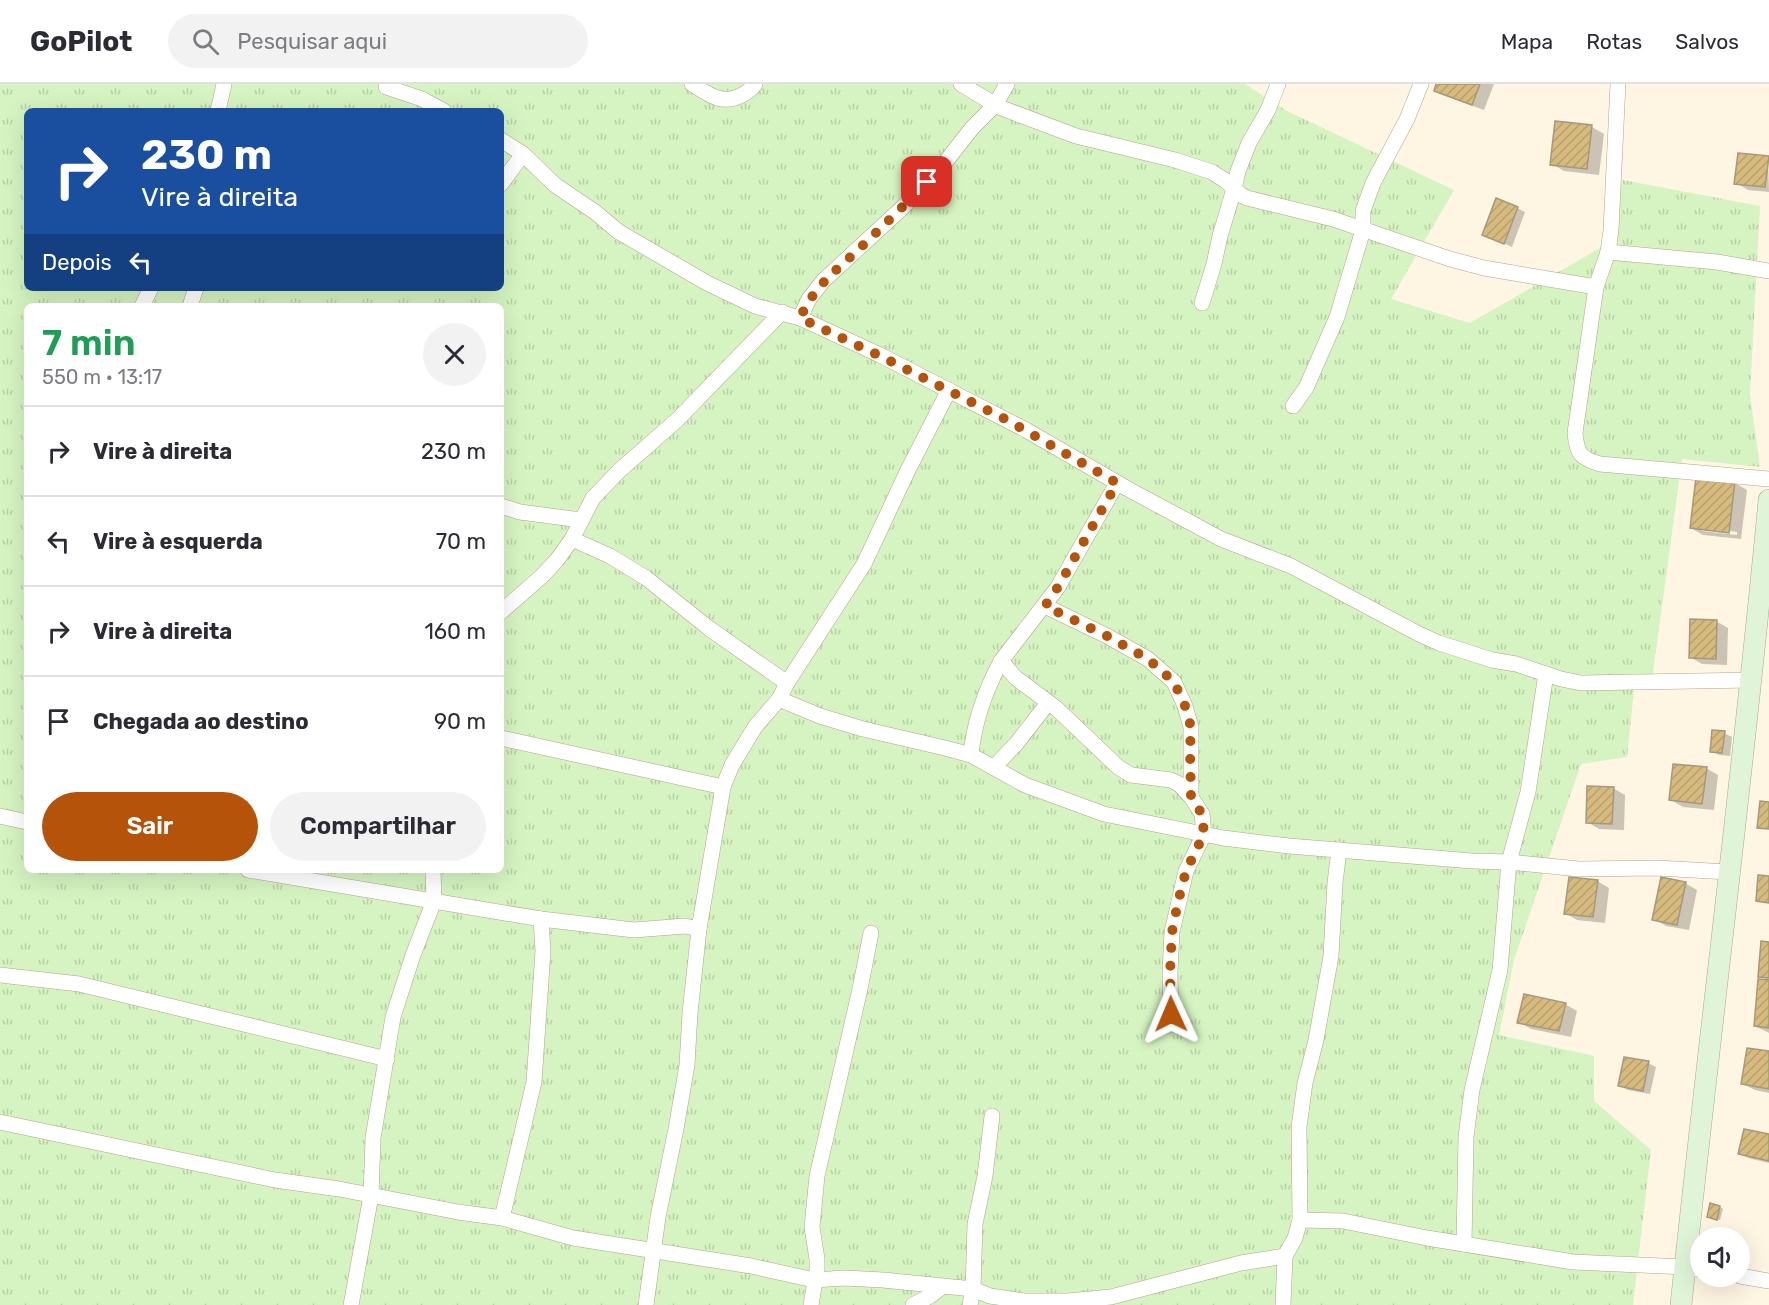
<!DOCTYPE html>
<html lang="pt">
<meta charset="utf-8">
<style>
body{margin:0;font-family:Rubik,sans-serif;background:#f2f2f3;color:#2b2b33;height:100vh;display:flex;flex-direction:column;font-size:22px;white-space:nowrap}
*{box-sizing:border-box;margin:0}
p{font-size:20px;color:#7c7c81}
.icon{flex:none;width:33px;height:33px;fill:none;stroke:currentColor;stroke-width:2;stroke-linecap:round;stroke-linejoin:round}
.map{position:relative;flex:1;overflow:hidden}
.details{position:absolute;left:24px;top:219px;width:480px;height:570px;display:flex;flex-direction:column;background:#fff;border-radius:9px;box-shadow:0 6px 24px #0002}
.details>*{flex:none}
.banner{position:absolute;left:24px;top:24px;width:480px;height:183px;border-radius:9px;box-shadow:0 6px 24px #0002;background:#1a4fa0;color:#fff;overflow:hidden}
.buttons{position:absolute;left:1690px;top:1143px;display:grid;gap:12px}
.buttons a{display:grid;place-items:center;width:60px;height:60px;border-radius:50%;background:#fff;box-shadow:0 6px 24px #0002;font-size:30px}
.pin{position:absolute;display:grid;place-items:center;width:51px;height:51px;color:#fff;margin:-26px;border-radius:12px;box-shadow:0 3px 9px #0006}
.me{position:absolute;width:66px;margin:-33px;rotate:359deg;stroke-linejoin:round;filter:drop-shadow(0 0 4px #0008)}
.turn{display:flex;align-items:center;gap:21px;height:126px;padding:0 18px;font-size:27px}
.turn .icon{width:78px;height:78px;stroke-width:2.5}
.turn b{display:block;font-size:42px;line-height:51px}
.then{display:flex;align-items:center;height:57px;padding:0 18px;background:#0003;gap:12px;font-size:22px}
.round{display:grid;place-items:center;flex:none;width:63px;height:63px;border-radius:32px;background:#f2f2f3}
.summary{display:flex;align-items:center;justify-content:space-between;height:102px;padding:0 18px}
h1{font-size:36px;font-weight:600;line-height:45px;color:#1e9e55}
.cta{display:flex;gap:12px;margin-top:auto;padding:12px 18px}
.cta a{flex:1;height:69px;border-radius:36px;background:#b45309;color:#fff;font-size:24px;font-weight:600;line-height:69px;text-align:center}
.cta a+a{background:#f2f2f3;color:#2b2b33}
ul{padding:0;list-style:none}
li{display:flex;align-items:center;gap:18px;height:90px;padding:0 18px;border-top:2px solid #e1e1e2}
li div{flex:1}
li b{display:block;font-size:22px}
li em{font-style:normal}
header{display:flex;align-items:center;gap:36px;box-sizing:border-box;height:84px;padding:0 30px;background:#fff;border-bottom:2px solid #e1e1e2}
header strong{font-size:28px}
nav{display:flex;gap:33px;margin-inline-start:auto;font-size:21px}
.search{width:420px;height:54px;background:#f2f2f3;display:flex;align-items:center;gap:15px;box-sizing:border-box;padding:0 21px;border-radius:33px;color:#7c7c81;font-size:22px}
.map>svg:first-child{display:block}
.grass{fill:url(#grass-tufts);fill-rule:evenodd}
.shadow{fill:#0003;fill-rule:evenodd}
.building{fill:url(#building-hatch);stroke:#a5987c;stroke-width:1.5}
.lines{fill:none;stroke-linecap:round;stroke-linejoin:round}
.street-casing{stroke:#b2a589;stroke-width:16}
.secondary-casing{stroke:#b2a589;stroke-width:22}
.street{stroke:#fff;stroke-width:15}
.secondary{stroke:#e0f5d8;stroke-width:21}
.route{stroke:#b45309;stroke-width:10;stroke-dasharray:0 18}
</style>
<header>
<strong>GoPilot</strong>
<div class="search"><svg class="icon" aria-label="search" viewBox="0 0 24 24"><circle cx="10" cy="10" r="6"/><path d="M15 15l6 6"/></svg>Pesquisar aqui</div>
<nav><a>Mapa</a><a>Rotas</a><a>Salvos</a></nav>
</header>
<div class="map">
<svg width="1769" height="1221" viewBox="0 0 1769 1221">
<defs>
<pattern id="grass-tufts" width="24" height="20" patternUnits="userSpaceOnUse" patternTransform="scale(1.5)"><rect width="24" height="20" fill="#d5f4c1"/><path d="M3 7l-1-3M5 7V3M7 7l1-3M15 17l-1-3M17 17v-4M19 17l1-3" fill="none" stroke="#b7d1a5"/></pattern>
<pattern id="building-hatch" width="6" height="6" patternUnits="userSpaceOnUse" patternTransform="scale(1.5)"><rect width="6" height="6" fill="#d7bb7e"/><path d="M-1 1l2-2M0 6l6-6M5 7l2-2" fill="none" stroke="#b8a06c"/></pattern>
</defs>
<rect width="100%" height="100%" fill="#fef5e3"/>
<path class="grass" d="M0,0h1245l42,27 167,79 -63,109 79,24 130,-75 23,-68 137,26 -10,188 10,73 -78,-8 -30,221h-17l-8,77 -46,7 -67,196 -15,75 95,21v45l57,49 -18,155h-1633zM27,27h474v177h-474zM27,222h474v564h-474z"/>
<g class="shadow">
<polygon points="1438,0 1494,0 1484,26 1448,13 1436,6"/>
<polygon points="1592,43 1604,50 1599,91 1564,87 1552,80"/>
<polygon points="1768,73 1769,108 1748,106 1736,99"/>
<polygon points="1517,124 1525,128 1512,163 1484,151"/>
<path d="M1735,399l12,7 -6,49 -38,-4 -12,-7zM1702,444l35,4v3l-35,-4z"/>
<polygon points="1716,537 1728,544 1727,581 1702,580 1690,573"/>
<polygon points="1724,649 1732,653 1730,672 1719,671 1711,667"/>
<polygon points="1706,684 1718,691 1714,726 1683,723 1671,716"/>
<polygon points="1613,704 1625,711 1624,746 1599,745 1587,738"/>
<polygon points="1597,797 1609,804 1605,839 1577,836 1565,829"/>
<polygon points="1685,799 1697,806 1689,846 1666,842 1654,835"/>
<polygon points="1769,859 1769,949 1755,942 1769,897 1760,892"/>
<polygon points="1565,920 1577,927 1571,953 1531,945 1519,938"/>
<polygon points="1769,969 1769,1009 1755,1006 1743,1000"/>
<polygon points="1648,979 1656,983 1650,1010 1628,1006 1620,1002"/>
<polygon points="1769,1052 1769,1079 1748,1074 1740,1069"/>
<polygon points="1720,1123 1723,1125 1720,1136 1712,1134"/>
</g>
<g class="building">
<polygon points="1436,0 1480,0 1472,21 1434,7"/>
<polygon points="1555,37 1592,41 1587,85 1550,81"/>
<polygon points="1738,69 1769,72 1765,103 1734,100"/>
<polygon points="1496,114 1518,123 1504,160 1482,151"/>
<polygon points="1696,393 1735,397 1729,449 1690,444"/>
<polygon points="1690,535 1717,536 1716,575 1689,574"/>
<polygon points="1712,646 1725,647 1722,669 1710,668"/>
<polygon points="1673,680 1707,683 1702,720 1669,716"/>
<polygon points="1587,702 1614,703 1612,740 1586,739"/>
<polygon points="1760,717 1769,718 1769,745 1757,744"/>
<polygon points="1758,791 1769,792 1769,819 1756,817"/>
<polygon points="1569,793 1598,796 1593,833 1564,830"/>
<polygon points="1661,793 1686,798 1677,841 1652,836"/>
<polygon points="1761,857 1769,858 1769,894 1758,893"/>
<polygon points="1758,895 1769,896 1769,944 1754,942"/>
<polygon points="1524,910 1566,919 1559,947 1517,939"/>
<polygon points="1747,964 1769,967 1769,1005 1741,1000"/>
<polygon points="1624,973 1649,977 1643,1007 1618,1002"/>
<polygon points="1744,1045 1769,1050 1769,1077 1738,1070"/>
<polygon points="1710,1119 1720,1122 1717,1136 1707,1133"/>
</g>
<g class="lines">
<defs>
<g id="street">
<path d="M692,0c16,10 29,21 48,12 6,-3 11,-6 15,-12"/>
<polyline points="961,0 999,23 1076,52 1175,76 1212,88 1226,97 1241,111 1247,114 1333,135 1450,175 1484,184 1596,203"/>
<path d="M1618,0l-7,146 -3,22 -12,35 -21,146c2,21 5,25 25,31l169,15"/>
<polyline points="386,3 422,15 444,27"/>
<polyline points="218,27 224,0"/>
<polyline points="501,56 523,70 555,101 595,128 619,148 707,199 755,222 800,234 880,271 1026,346 1128,405 1221,455 1291,482 1419,550 1439,559 1492,576 1516,580 1561,595 1581,599 1752,596"/>
<polyline points="501,100 523,70"/>
<polyline points="1608,168 1717,178 1769,187"/>
<polyline points="1202,219 1214,180 1220,152 1234,105 1238,87 1249,59 1268,26 1278,0"/>
<polyline points="142,222 151,204"/>
<polyline points="190,222 196,204"/>
<polyline points="800,234 809,215 823,197 902,124 940,85 972,44 995,21 1007,0"/>
<polyline points="1293,322 1306,304 1337,233 1363,146 1363,127 1373,99 1407,35 1421,0"/>
<polyline points="1117,399 1058,503 1001,577 1016,594 1056,624 1118,683 1131,691 1171,696 1179,700 1191,713 1202,730 1204,750 1186,787 1172,848 1170,889 1171,930"/>
<polyline points="501,422 520,428 581,436"/>
<polyline points="572,455 610,472 646,494 710,545 787,599"/>
<polyline points="1045,522 1107,552 1148,575 1174,598 1185,622 1191,643 1191,713"/>
<polyline points="501,528 542,492 557,476 572,455 593,414 620,386 677,336 782,228"/>
<polyline points="779,615 820,632 863,645 945,664 971,671 1025,701 1104,730 1223,754 1289,762 1472,777 1509,778 1579,785 1657,784 1729,788"/>
<polyline points="501,654 723,703 732,681 755,643 779,615 787,599 864,480 908,386 949,306"/>
<path d="M971,671c3,-33 14,-64 30,-94"/>
<polyline points="994,683 1016,660 1048,619"/>
<polyline points="0,732 27,738"/>
<polyline points="248,786 541,835 634,846 685,842 699,845 690,929 687,981 676,1045 658,1133 646,1221"/>
<polyline points="699,845 723,703"/>
<polyline points="0,891 79,900 387,975"/>
<polyline points="0,1038 275,1096 339,1105 458,1128 502,1134 573,1154 751,1182 814,1196 845,1194 883,1196 973,1205 990,1212 1024,1217 1068,1217 1111,1213 1241,1179 1285,1172"/>
<polyline points="502,1134 534,998 543,867 541,835"/>
<polyline points="1300,1136 1343,1137 1427,1154 1573,1178 1685,1183 1701,1186"/>
<polyline points="1464,1160 1466,1053 1472,1006 1500,886 1509,778 1528,708 1546,590"/>
<polyline points="1740,1192 1769,1197"/>
<polyline points="351,1221 371,1112 373,1054 393,933 413,871 434,817 433,786"/>
<polyline points="811,1221 817,1186 817,1175 812,1143 817,1092 860,905 871,849"/>
<polyline points="913,1221 930,1212 942,1203"/>
<polyline points="970,1221 973,1205 975,1140 985,1092 992,1032"/>
<polyline points="1283,1221 1285,1172 1295,1154 1300,1136 1299,1043 1305,999 1316,956 1331,872 1335,799 1339,766"/>
</g>
<path id="secondary" d="M1681,1221c28,-268 63,-536 88,-805"/>
</defs>
<use href="#street" class="street-casing"/>
<use href="#secondary" class="secondary-casing"/>
<use href="#street" class="street"/>
<use href="#secondary" class="secondary"/>
</g>
<g class="lines">
<path class="route" d="M927,98c-21,22 -44,44 -67,66 -26,25 -44,36 -60,70l80,38 127,64 110,63 -59,104 -13,19 62,30 41,23 26,23 11,24 6,21 -1,23 1,47 11,17 2,20 -18,37 -8,31 -6,30 -2,41 1,41"/>
</g>
</svg>
<div class="buttons">
<a><svg class="icon" aria-label="sound" viewBox="0 0 24 24"><path d="M4 9h4l5-4v14l-5-4H4zM17 9q2 3 0 6"/></svg></a>
</div>
<div class="pin" style="left:927px;top:98px;background:#d93025"><svg class="icon" aria-label="arrive" viewBox="0 0 24 24"><path d="M6 21V4h12l-3 4 3 4H6"/></svg></div>
<svg class="me" style="left:1171px;top:930px" viewBox="-20 -20 40 40"><path d="M0-17L14 15 0 8-14 15z" fill="#b45309" stroke="#fff" stroke-width="4"/></svg>
<div class="banner">
<div class="turn"><svg class="icon" aria-label="right" viewBox="0 0 24 24"><path d="M7 20v-9h11M14 6l5 5-5 5"/></svg><div><b>230 m</b>Vire à direita</div></div>
<div class="then">Depois<svg class="icon" aria-label="left" viewBox="0 0 24 24"><path d="M17 20v-9H6M10 6l-5 5 5 5"/></svg></div>
</div>
<section class="details">
<div class="summary"><div><h1>7 min</h1><p>550 m · 13:17</p></div><a class="round"><svg class="icon" aria-label="close" viewBox="0 0 24 24"><path d="M6 6l12 12M18 6L6 18"/></svg></a></div>
<ul>
<li><svg class="icon" aria-label="right" viewBox="0 0 24 24"><path d="M7 20v-9h11M14 6l5 5-5 5"/></svg><div><b>Vire à direita</b></div><em>230 m</em></li>
<li><svg class="icon" aria-label="left" viewBox="0 0 24 24"><path d="M17 20v-9H6M10 6l-5 5 5 5"/></svg><div><b>Vire à esquerda</b></div><em>70 m</em></li>
<li><svg class="icon" aria-label="right" viewBox="0 0 24 24"><path d="M7 20v-9h11M14 6l5 5-5 5"/></svg><div><b>Vire à direita</b></div><em>160 m</em></li>
<li><svg class="icon" aria-label="arrive" viewBox="0 0 24 24"><path d="M6 21V4h12l-3 4 3 4H6"/></svg><div><b>Chegada ao destino</b></div><em>90 m</em></li>
</ul>
<div class="cta"><a>Sair</a><a>Compartilhar</a></div>
</section>
</div>
